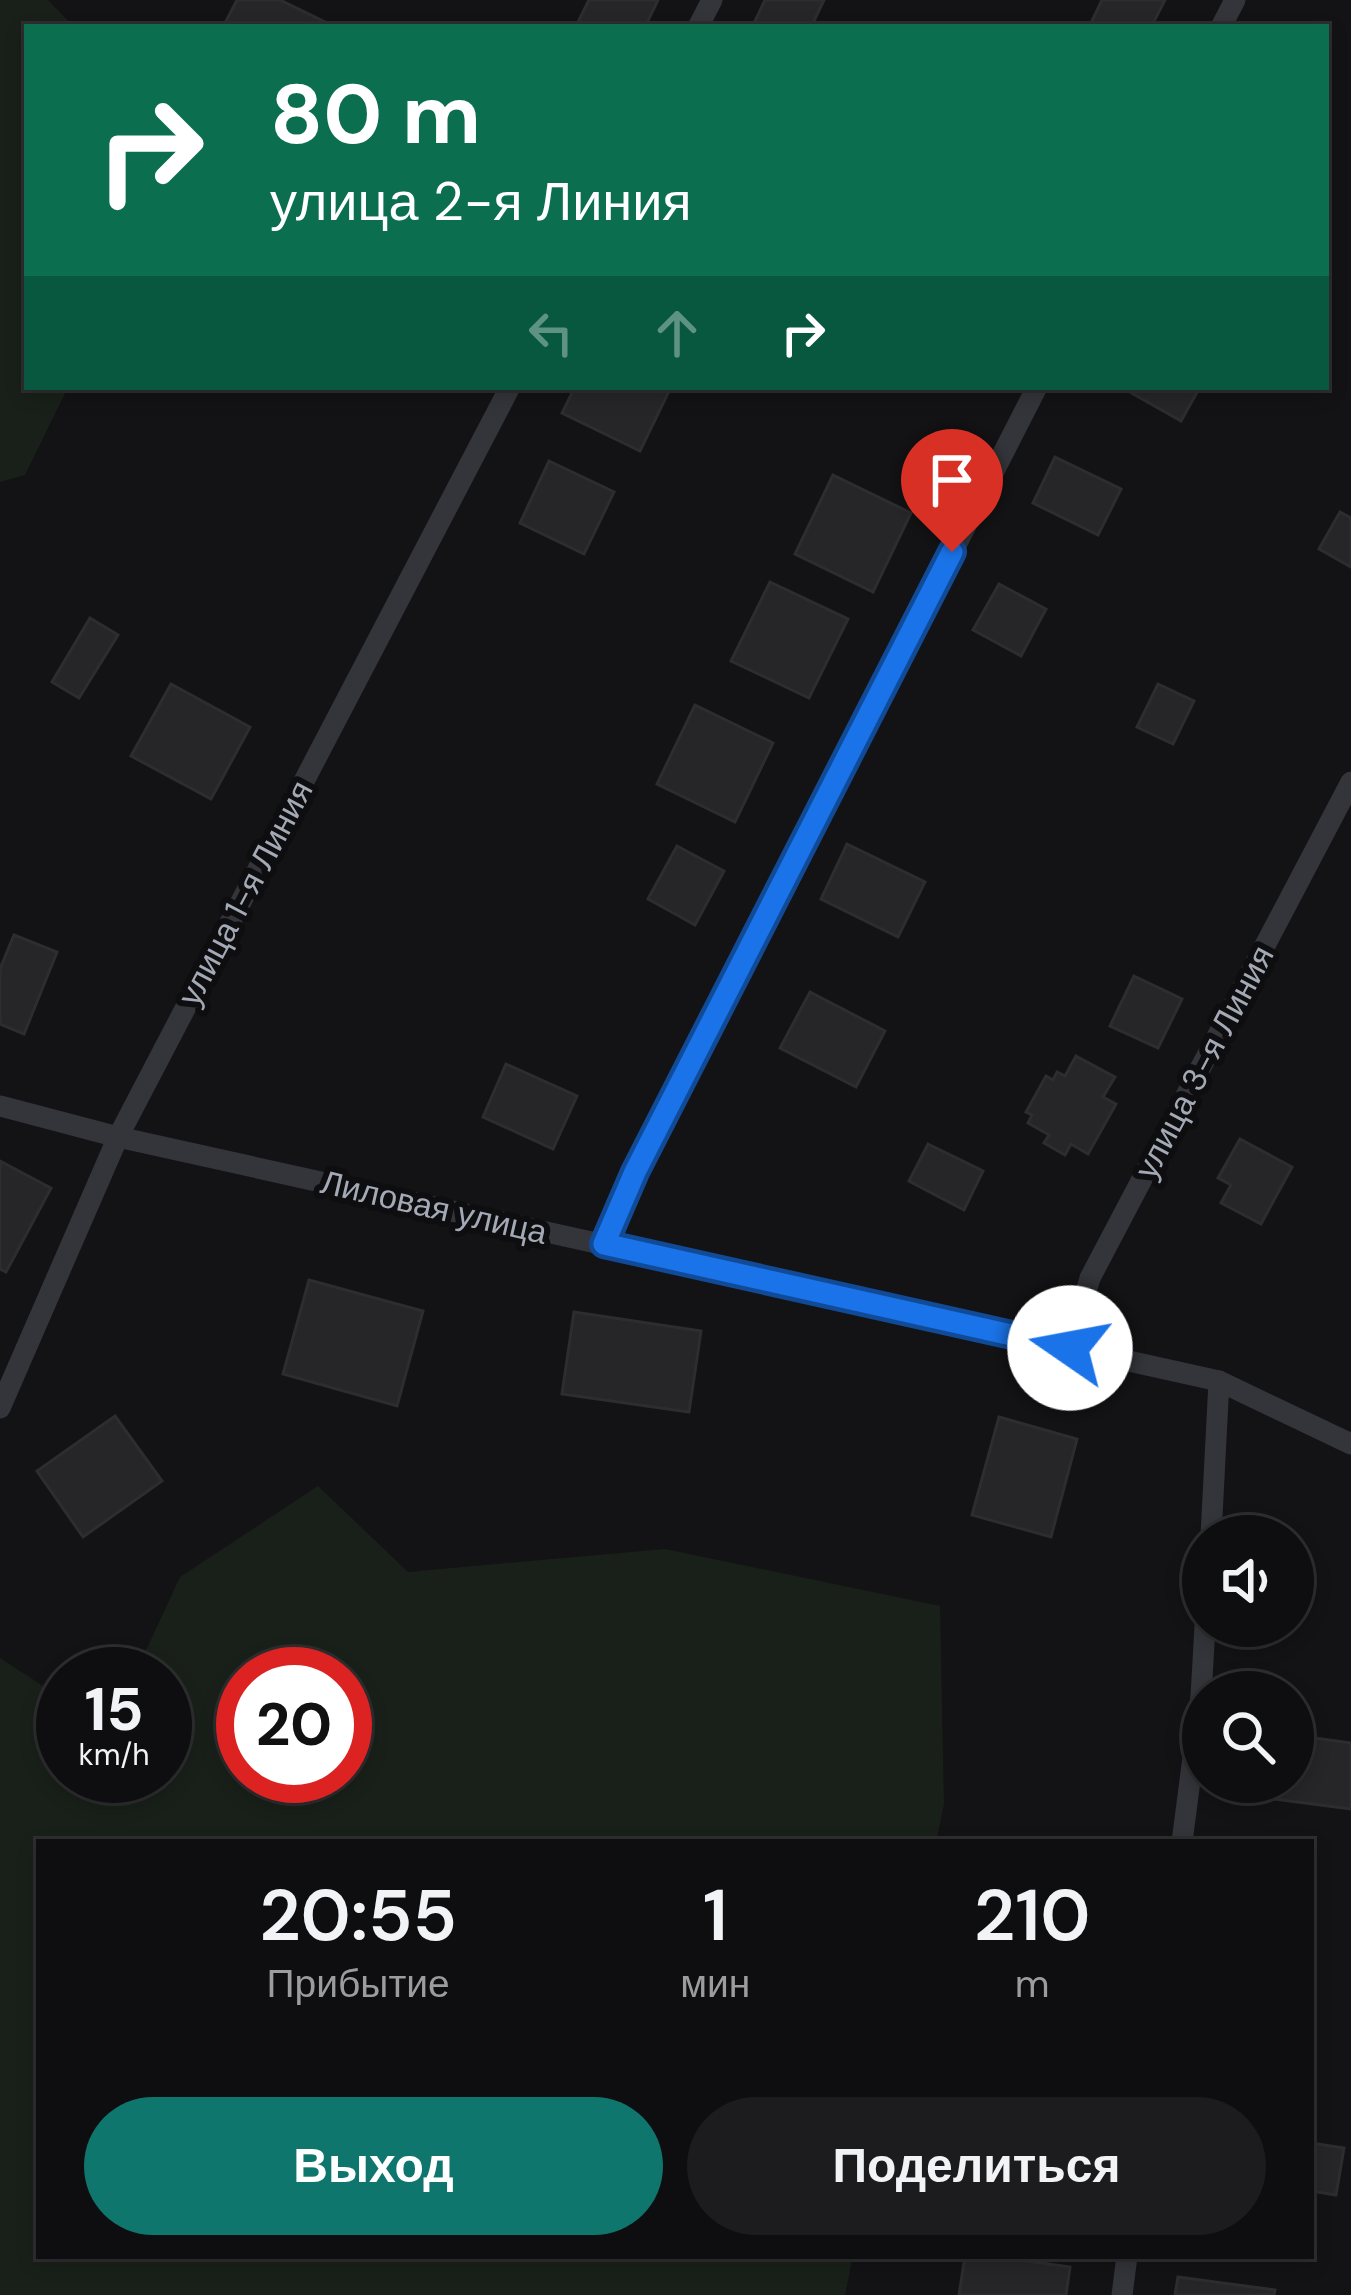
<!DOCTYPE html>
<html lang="ru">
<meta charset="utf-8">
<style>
body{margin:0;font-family:"DM Sans",sans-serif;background:#1c1c1e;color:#f1f3f6;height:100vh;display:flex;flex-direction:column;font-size:45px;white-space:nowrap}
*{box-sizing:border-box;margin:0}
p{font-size:39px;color:#9b9c9f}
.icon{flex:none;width:66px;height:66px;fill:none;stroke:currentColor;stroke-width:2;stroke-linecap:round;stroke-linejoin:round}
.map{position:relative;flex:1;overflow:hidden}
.details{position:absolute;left:36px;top:1839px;width:1278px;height:420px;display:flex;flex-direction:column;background:#0e0e10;border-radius:0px;box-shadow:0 6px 18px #0003,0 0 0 3px #2e2e30}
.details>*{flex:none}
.top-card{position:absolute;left:24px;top:24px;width:1305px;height:366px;border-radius:0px;box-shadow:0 6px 18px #0003,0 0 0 3px #2e2e30;background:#0b6e4f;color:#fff;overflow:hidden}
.buttons{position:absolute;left:1182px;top:1515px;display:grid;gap:24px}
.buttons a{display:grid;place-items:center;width:132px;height:132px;border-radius:50%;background:#0e0e10;box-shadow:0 6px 18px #0003,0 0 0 3px #2e2e30;font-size:60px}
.speed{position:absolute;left:36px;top:1647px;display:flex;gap:24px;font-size:60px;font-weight:700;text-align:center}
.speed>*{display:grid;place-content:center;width:156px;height:156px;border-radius:50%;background:#0e0e10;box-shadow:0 6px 18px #0003,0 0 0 3px #2e2e30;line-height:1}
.speed small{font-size:30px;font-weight:400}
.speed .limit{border:18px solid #d22;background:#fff;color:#111}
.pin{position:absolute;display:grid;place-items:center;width:102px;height:102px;color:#fff;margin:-123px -51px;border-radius:50% 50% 50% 0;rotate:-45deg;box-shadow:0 0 12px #0007}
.pin .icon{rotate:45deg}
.me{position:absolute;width:132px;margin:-66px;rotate:282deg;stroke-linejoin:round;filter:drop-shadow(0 0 9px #0008)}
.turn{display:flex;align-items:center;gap:42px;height:252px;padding:0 48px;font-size:54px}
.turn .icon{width:156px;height:156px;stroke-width:2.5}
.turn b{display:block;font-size:84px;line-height:102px}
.lanes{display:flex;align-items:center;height:114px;padding:0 48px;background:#0003;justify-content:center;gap:60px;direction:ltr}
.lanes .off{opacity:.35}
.eta{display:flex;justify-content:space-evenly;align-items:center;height:204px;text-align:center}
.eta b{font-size:72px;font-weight:600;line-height:84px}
.button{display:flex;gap:24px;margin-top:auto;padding:24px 48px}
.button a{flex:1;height:138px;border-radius:72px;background:#0f766e;color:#fff;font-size:48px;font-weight:600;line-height:138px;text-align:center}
.button a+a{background:#1c1c1e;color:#f1f3f6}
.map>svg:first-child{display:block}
.green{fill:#192019;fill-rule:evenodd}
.building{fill:#262629;stroke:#2d2d31;stroke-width:3}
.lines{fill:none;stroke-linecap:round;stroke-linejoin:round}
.service{stroke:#33353a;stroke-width:21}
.route-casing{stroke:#114b97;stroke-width:30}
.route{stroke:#1a73e8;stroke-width:21}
.labels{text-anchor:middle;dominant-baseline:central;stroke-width:12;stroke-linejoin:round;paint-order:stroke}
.street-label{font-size:33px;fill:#a3aab6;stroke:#0e0e10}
</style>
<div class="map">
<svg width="1351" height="2295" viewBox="0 0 1351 2295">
<rect width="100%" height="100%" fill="#131315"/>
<g class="green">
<polygon points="0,0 48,0 74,27 27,27 27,387 68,387 25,475 0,482"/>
<path d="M318,1486l90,86 257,-23 275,57 4,198 -8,38h-897v414h814l-8,39h-845v-637l63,41v77h102v-102h-30l45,-97zM243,1674h102v102h-102z"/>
</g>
<g class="building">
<polygon points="237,0 280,0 327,23 325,27 223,27"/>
<polygon points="589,0 658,0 645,27 578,27 576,26"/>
<polygon points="765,0 824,0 811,27 768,27 755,21"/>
<polygon points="1102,0 1165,0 1151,27 1089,27"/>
<polygon points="575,387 671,387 640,451 562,413"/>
<polygon points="1121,387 1200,387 1181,421"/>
<polygon points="1055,457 1121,489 1098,535 1033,503"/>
<polygon points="549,461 614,492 584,554 520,523"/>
<polygon points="833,475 911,513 873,592 795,554"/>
<polygon points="1340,512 1351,518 1351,567 1319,549"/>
<polygon points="770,582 848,619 809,698 731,661"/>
<polygon points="999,584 1046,609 1021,656 973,630"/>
<polygon points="90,618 118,635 79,698 52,682"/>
<polygon points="171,684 250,727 211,799 131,756"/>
<polygon points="1158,684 1194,701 1173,744 1137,727"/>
<polygon points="695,705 773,743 735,822 657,784"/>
<polygon points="847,844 925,882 898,937 821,899"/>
<polygon points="677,846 724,871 695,925 648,899"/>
<polygon points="14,935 57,952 24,1034 0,1024 0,969"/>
<polygon points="1134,976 1182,999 1158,1048 1110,1026"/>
<polygon points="810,992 885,1031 856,1087 780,1048"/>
<polygon points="1076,1056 1115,1077 1103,1097 1116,1104 1088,1154 1071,1144 1065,1155 1044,1143 1049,1135 1028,1123 1032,1115 1026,1112 1046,1076 1053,1080 1057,1072 1065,1076"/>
<polygon points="506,1064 577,1096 553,1149 483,1117"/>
<polygon points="1240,1139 1292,1167 1261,1224 1221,1203 1231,1185 1218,1178"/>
<polygon points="928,1144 983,1171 964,1210 909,1181"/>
<polygon points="0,1161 51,1188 6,1272 0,1269"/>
<polygon points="309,1280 423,1311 397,1406 283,1374"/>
<polygon points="574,1312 701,1331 689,1412 562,1394"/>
<polygon points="115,1416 162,1481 83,1537 37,1471"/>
<polygon points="999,1417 1077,1439 1051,1537 972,1515"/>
<polygon points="1293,1735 1351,1743 1351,1809 1266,1798 1268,1782 1293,1782"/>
<polygon points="1311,2143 1344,2148 1336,2195 1311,2191"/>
<polygon points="965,2256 992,2256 1070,2267 1066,2295 959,2295"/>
<polygon points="1178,2277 1275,2290 1274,2295 1175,2295"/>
</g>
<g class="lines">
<g class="service">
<polyline points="698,27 712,0"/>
<polyline points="1221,27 1235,0"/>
<polyline points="0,1106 118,1137 1219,1381 1351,1444"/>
<polyline points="603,1244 635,1172 1037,387"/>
<polyline points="1070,1348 1090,1278 1351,782"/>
<polyline points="0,1408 118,1137 510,387"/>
<polyline points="1211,1536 1219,1381"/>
<polyline points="1182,1842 1201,1696 1205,1626"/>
<polyline points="1122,2295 1127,2256"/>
</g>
</g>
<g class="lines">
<defs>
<polyline id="route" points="952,552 635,1172 604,1244 1070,1348"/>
</defs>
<use href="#route" class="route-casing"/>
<use href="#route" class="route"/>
</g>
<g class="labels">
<g class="street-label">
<text transform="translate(245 893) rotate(-62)">улица 1-я Линия</text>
<text transform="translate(1204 1062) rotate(-62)">улица 3-я Линия</text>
<text transform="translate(434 1207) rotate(13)">Лиловая улица</text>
</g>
</g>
</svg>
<div class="buttons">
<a><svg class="icon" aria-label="sound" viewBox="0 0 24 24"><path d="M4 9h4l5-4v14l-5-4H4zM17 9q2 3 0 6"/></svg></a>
<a><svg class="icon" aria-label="search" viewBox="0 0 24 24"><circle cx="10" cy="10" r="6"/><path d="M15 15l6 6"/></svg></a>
</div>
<div class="speed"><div>15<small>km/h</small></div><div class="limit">20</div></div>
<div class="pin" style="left:952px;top:552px;background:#d93025"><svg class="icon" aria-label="arrive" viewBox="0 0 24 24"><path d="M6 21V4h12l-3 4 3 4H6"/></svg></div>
<svg class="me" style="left:1070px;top:1348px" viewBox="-20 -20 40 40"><circle r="19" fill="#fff"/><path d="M0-13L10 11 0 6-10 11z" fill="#1a73e8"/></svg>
<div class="top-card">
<div class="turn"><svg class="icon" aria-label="right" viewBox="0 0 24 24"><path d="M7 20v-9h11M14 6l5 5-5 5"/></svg><div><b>80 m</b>улица 2-я Линия</div></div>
<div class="lanes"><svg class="icon off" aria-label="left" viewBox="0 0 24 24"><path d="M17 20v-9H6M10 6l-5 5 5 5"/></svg><svg class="icon off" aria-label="ahead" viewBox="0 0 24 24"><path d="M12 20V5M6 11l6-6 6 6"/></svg><svg class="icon" aria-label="right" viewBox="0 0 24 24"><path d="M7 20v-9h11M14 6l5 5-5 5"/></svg></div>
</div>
<section class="details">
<div class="eta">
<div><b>20:55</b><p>Прибытие</p></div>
<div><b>1</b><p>мин</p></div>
<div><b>210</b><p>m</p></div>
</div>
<div class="button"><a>Выход</a><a>Поделиться</a></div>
</section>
</div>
